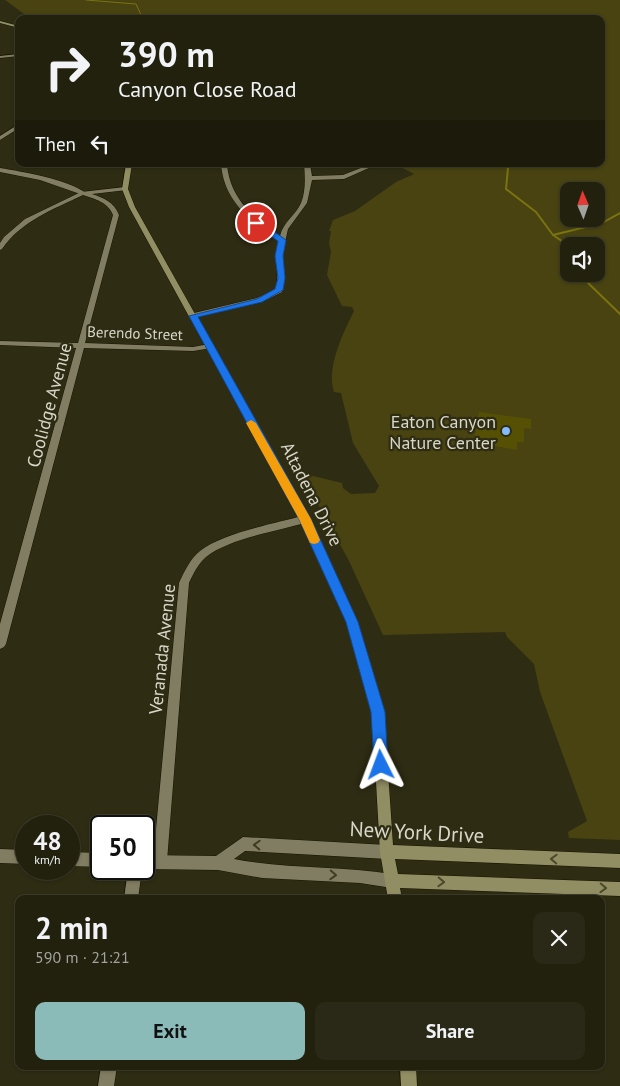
<!DOCTYPE html>
<meta charset="utf-8">
<style>
body{margin:0;font-family:"PT Sans",sans-serif;background:#2a2917;color:#f1f3f6;height:100vh;display:flex;flex-direction:column;font-size:19px;white-space:nowrap}
*{box-sizing:border-box;margin:0}
p{font-size:16px;color:#a2a39e}
.icon{flex:none;width:28px;height:28px;fill:none;stroke:currentColor;stroke-width:2;stroke-linecap:round;stroke-linejoin:round}
.map{position:relative;flex:1;overflow:hidden}
.drawer{position:absolute;left:15px;top:895px;width:590px;height:175px;display:flex;flex-direction:column;background:#22210e;border-radius:10px;box-shadow:0 1px 4px #0004,0 0 0 1px #3f3e2e}
.drawer>*{flex:none}
.top-card{position:absolute;left:15px;top:15px;width:590px;height:152px;border-radius:10px;box-shadow:0 1px 4px #0004,0 0 0 1px #3f3e2e;background:#22210e;color:#f1f3f6;overflow:hidden}
.needle{width:32px;rotate:358deg}
.tools{position:absolute;left:560px;top:182px;display:grid;gap:10px}
.tools a{display:grid;place-items:center;width:45px;height:45px;border-radius:10px;background:#22210e;box-shadow:0 1px 4px #0004,0 0 0 1px #3f3e2e;font-size:25px}
.speed{position:absolute;left:15px;top:815px;display:flex;gap:10px;font-size:25px;font-weight:700;text-align:center}
.speed>*{display:grid;place-content:center;width:65px;height:65px;border-radius:50%;background:#22210e;box-shadow:0 1px 4px #0004,0 0 0 1px #3f3e2e;line-height:1}
.speed small{font-size:12px;font-weight:400}
.speed .limit{border:2px solid #111;border-radius:8px;background:#fff;color:#111}
.pin{position:absolute;display:grid;place-items:center;width:42px;height:42px;color:#fff;margin:-21px;border:2px solid #fff;border-radius:50%;box-shadow:0 1px 5px #0007}
.me{position:absolute;width:55px;margin:-28px;rotate:357deg;stroke-linejoin:round;filter:drop-shadow(0 0 4px #0008)}
.turn{display:flex;align-items:center;gap:18px;height:105px;padding:0 20px;font-size:22px}
.turn .icon{width:65px;height:65px;stroke-width:2.5}
.turn b{display:block;font-size:35px;line-height:42px}
.then{display:flex;align-items:center;height:48px;padding:0 20px;background:#0003;gap:10px;font-size:19px}
.round{display:grid;place-items:center;flex:none;width:52px;height:52px;border-radius:10px;background:#2a2917}
.summary{display:flex;align-items:center;justify-content:space-between;height:85px;padding:0 20px}
h1{font-size:30px;font-weight:700;line-height:38px}
.cta{display:flex;gap:10px;margin-top:auto;padding:10px 20px}
.cta a{flex:1;height:58px;border-radius:10px;background:#8bbbb9;color:#111;font-size:20px;font-weight:700;line-height:58px;text-align:center}
.cta a+a{background:#2a2917;color:#f1f3f6}
.map>svg:first-child{display:block}
.green{fill:#484311;fill-rule:evenodd}
.lines{fill:none;stroke-linecap:round;stroke-linejoin:round}
.stream-far1{stroke:#7b7311;stroke-width:1}
.stream{stroke:#7b7311;stroke-width:2}
.building{fill:#565004}
.minor-casing{stroke:#161400;stroke-width:1}
.tertiary-casing{stroke:#161400;stroke-width:1}
.secondary-casing{stroke:#161400;stroke-width:1}
.minor{fill:#807d62;fill-rule:evenodd}
.tertiary{fill:#807d62;fill-rule:evenodd}
.secondary{fill:#928e64;fill-rule:evenodd}
.oneway{stroke:#3e3c23}
.oneway2{stroke:#4c492b}
.route{fill:#1a73e8;stroke:#114b97}
.slow{fill:#f59e0b}
.poi-dot{fill:#86bbfb;stroke:#2e2c13;stroke-width:2}
.labels{text-anchor:middle;dominant-baseline:central;stroke-width:4.5;stroke-linejoin:round;paint-order:stroke}
.far-street-label{font-size:15px;fill:#d8d7c8;stroke:#2e2c13}
.street-label{font-size:18px;fill:#d8d7c8;stroke:#2e2c13}
.poi-label{font-size:18px;fill:#d8d7c8;stroke:#2e2c13;text-anchor:end}
.near-street-label{font-size:21px;fill:#d8d7c8;stroke:#2e2c13}
</style>
<div class="map">
<svg width="620" height="1086" viewBox="0 0 620 1086">
<rect width="100%" height="100%" fill="#2e2c13"/>
<path class="green" d="M5,0h615v840l-51,-2 -1,-6 19,-11 -47,-129 -6,-28 -27,-27 -2,-5 -122,3 -34,-74 -48,-88 41,10 1,5 8,6 24,-1 4,-7 -26,-43 -12,-50 -7,-1c-8,-24 9,-59 20,-81l-2,-4 -10,-1 -15,-31 4,-23 -2,-9 2,-12h-2l4,-11 22,-9 41,-29 18,-8 -19,-10h206v-145h-570zM569,191h27v28h-27zM569,246h27v28h-27z"/>
<g class="lines">
<polyline class="stream-far1" points="86,0 136,4 141,15 146,19"/>
<g class="stream">
<polyline points="502,164 508,168 506,189 536,212 553,235 569,246"/>
<polyline points="553,235 602,223 620,213"/>
<polyline points="586,274 585,280 620,314"/>
</g>
</g>
<polygon class="building" points="479,412 531,419 531,429 524,428 524,442 517,442 517,450 474,442"/>
<g class="lines">
<defs>
<g id="minor">
<polygon points="19,54 19,56 0,58 0,56"/>
<polygon points="19,124 19,128 0,140 0,136"/>
<path d="M221,164h6c3,35 26,53 53,72 3,-14 16,-21 21,-33 5,-12 4,-27 3,-39h6l2,12 31,-1 28,-11h7l-34,15 -32,1 -5,23 -19,26 -6,27 2,22 -2,14 -20,10 -69,16 -4,-2 1,-2 67,-16 19,-9c3,-17 -1,-31 3,-48 -29,-20 -55,-40 -58,-77z"/>
<path d="M125,187l3,2 -1,1 -35,4c12,4 22,8 27,21l-34,128 108,4 16,-3 4,2 -1,2 -19,3 -109,-3 -78,296 -2,3 -4,2v-25l76,-276 -76,-3v-4l78,2 35,-128c-5,-13 -18,-16 -30,-20 -29,14 -62,26 -81,54l-2,1v-7l4,-6 21,-18 56,-27z"/>
<path d="M305,515l3,1 2,3 -2,3c-29,9 -79,16 -102,35 -8,7 -13,17 -17,26l-22,278 -2,5 -5,2 -5,-2 -2,-5 26,-278c5,-11 11,-24 21,-32 24,-19 75,-27 105,-36z"/>
<polygon points="128,869 142,869 138,899 124,899"/>
<polygon points="101,1066 117,1066 114,1086 98,1086"/>
</g>
<g id="tertiary">
<path d="M0,168c24,4 66,11 86,25l-3,2 -43,-15 -40,-8z"/>
<path d="M243,837l144,8 5,2 2,5 -2,5 -5,2 -142,-8 -11,8c52,10 106,7 158,15l5,2 2,5 -2,5 -5,2 -32,-5 -98,-5 -44,-8 -74,-1v-14l72,1z"/>
<polygon points="0,849 26,850 26,864 0,863"/>
<polygon points="69,852 101,853 101,867 69,866"/>
</g>
<g id="secondary">
<polygon points="0,21 19,26 19,28 0,23"/>
<polygon points="126,164 132,164 128,189 135,207 310,519 357,622 384,712 393,845 620,854 620,868 395,859 398,874 620,882 620,896 400,888 402,899 388,899 380,852 372,712 347,622 300,519 129,207 122,189"/>
<polygon points="400,1066 416,1066 417,1086 401,1086"/>
</g>
</defs>
<use href="#minor" class="minor-casing"/>
<use href="#tertiary" class="tertiary-casing"/>
<use href="#secondary" class="secondary-casing"/>
<use href="#minor" class="minor"/>
<use href="#tertiary" class="tertiary"/>
<use href="#secondary" class="secondary"/>
</g>
<defs><path id="oneway-chevron" d="M-2-3.5L2.5 0L-2 3.5" fill="none" stroke-width="1.6" stroke-linecap="round" stroke-linejoin="round" transform="scale(1.25)"/></defs>
<g class="oneway">
<use href="#oneway-chevron" transform="translate(257 845) rotate(-178)"/>
<use href="#oneway-chevron" transform="translate(333 875) rotate(3)"/>
</g>
<g class="oneway2">
<use href="#oneway-chevron" transform="translate(554 859) rotate(-178)"/>
<use href="#oneway-chevron" transform="translate(441 882) rotate(2)"/>
<use href="#oneway-chevron" transform="translate(603 888) rotate(2)"/>
</g>
<polygon class="route" points="253,221 259,221 286,240 283,256 285,278 283,290 262,302 198,317 311,519 358,622 385,712 388,765 386,770 381,772 376,770 374,765 371,712 346,622 299,519 189,316 257,299 275,289 278,278 275,256 278,241 253,224"/>
<polygon class="slow" points="251,420 256,423 311,519 320,540 318,543 314,544 310,543 299,519 246,423"/>
<circle class="poi-dot" cx="506" cy="431" r="5"/>
<g class="labels">
<g class="far-street-label">
<text transform="translate(135 333) rotate(2)">Berendo Street</text>
</g>
<g class="street-label">
<text transform="translate(49 405) rotate(-75)">Coolidge Avenue</text>
<text transform="translate(312 494) rotate(63)">Altadena Drive</text>
<text transform="translate(162 649) rotate(-84)">Veranada Avenue</text>
</g>
<g class="poi-label">
<text x="496" y="421">Eaton Canyon<tspan x="496" dy="21">Nature Center</tspan></text>
</g>
<g class="near-street-label">
<text transform="translate(417 832) rotate(3)">New York Drive</text>
</g>
</g>
</svg>
<div class="tools">
<a><svg class="needle" viewBox="-14 -14 28 28"><path d="M0-13l5 13h-10z" fill="#e53935"/><path d="M0 13l5-13h-10z" fill="#a2a39e"/></svg></a>
<a><svg class="icon" aria-label="sound" viewBox="0 0 24 24"><path d="M4 9h4l5-4v14l-5-4H4zM17 9q2 3 0 6"/></svg></a>
</div>
<div class="speed"><div>48<small>km/h</small></div><div class="limit">50</div></div>
<div class="pin" style="left:256px;top:223px;background:#d93025"><svg class="icon" aria-label="arrive" viewBox="0 0 24 24"><path d="M6 21V4h12l-3 4 3 4H6"/></svg></div>
<svg class="me" style="left:381px;top:765px" viewBox="-20 -20 40 40"><path d="M0-17L14 15 0 8-14 15z" fill="#1a73e8" stroke="#fff" stroke-width="4"/></svg>
<div class="top-card">
<div class="turn"><svg class="icon" aria-label="right" viewBox="0 0 24 24"><path d="M7 20v-9h11M14 6l5 5-5 5"/></svg><div><b>390 m</b>Canyon Close Road</div></div>
<div class="then">Then<svg class="icon" aria-label="left" viewBox="0 0 24 24"><path d="M17 20v-9H6M10 6l-5 5 5 5"/></svg></div>
</div>
<section class="drawer">
<div class="summary"><div><h1>2 min</h1><p>590 m · 21:21</p></div><a class="round"><svg class="icon" aria-label="close" viewBox="0 0 24 24"><path d="M6 6l12 12M18 6L6 18"/></svg></a></div>
<div class="cta"><a>Exit</a><a>Share</a></div>
</section>
</div>
